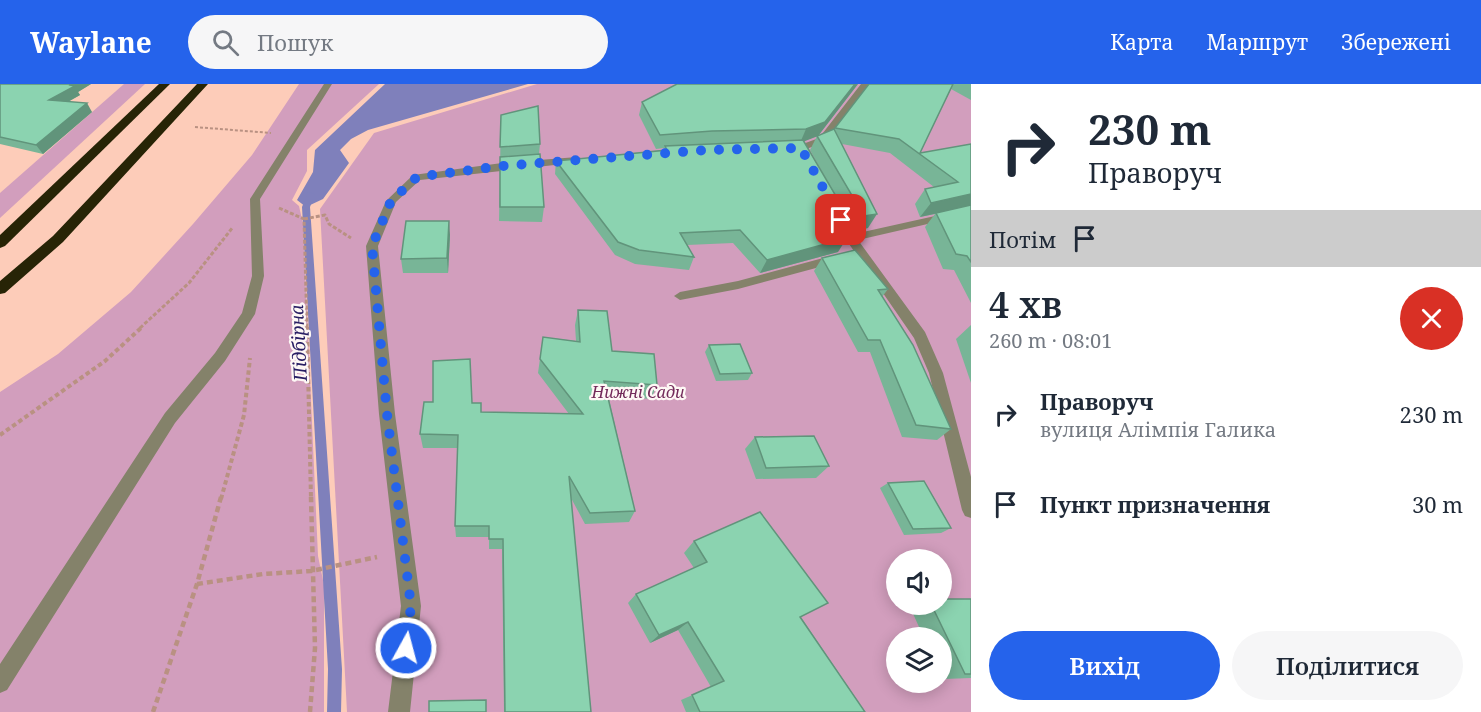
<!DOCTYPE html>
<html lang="uk">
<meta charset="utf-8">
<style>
body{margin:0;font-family:"Noto Serif",serif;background:#f6f6f7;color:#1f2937;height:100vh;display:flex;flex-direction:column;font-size:22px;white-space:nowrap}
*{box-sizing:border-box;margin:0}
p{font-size:20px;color:#747a83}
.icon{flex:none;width:33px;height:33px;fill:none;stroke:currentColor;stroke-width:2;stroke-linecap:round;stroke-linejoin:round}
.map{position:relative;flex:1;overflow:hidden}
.details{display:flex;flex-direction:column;background:#fff;width:510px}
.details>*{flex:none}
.hud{background:#fff;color:#1f2937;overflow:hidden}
.controls{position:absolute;left:886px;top:465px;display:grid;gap:12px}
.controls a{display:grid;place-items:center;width:66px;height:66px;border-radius:50%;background:#fff;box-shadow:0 3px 15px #0003;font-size:30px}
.pin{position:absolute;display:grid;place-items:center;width:51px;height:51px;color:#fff;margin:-26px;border-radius:12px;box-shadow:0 3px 9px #0006}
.me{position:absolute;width:66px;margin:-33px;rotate:7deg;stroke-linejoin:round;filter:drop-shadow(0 0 4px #0008)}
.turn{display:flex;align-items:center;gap:21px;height:126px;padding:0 18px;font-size:27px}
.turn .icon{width:78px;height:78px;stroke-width:2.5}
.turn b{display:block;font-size:42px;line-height:51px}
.then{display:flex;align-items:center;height:57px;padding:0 18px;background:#0003;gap:12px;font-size:22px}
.round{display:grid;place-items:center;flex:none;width:63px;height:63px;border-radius:32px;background:#f6f6f7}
.summary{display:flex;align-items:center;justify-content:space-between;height:102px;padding:0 18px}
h1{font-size:36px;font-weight:600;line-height:45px}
.button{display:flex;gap:12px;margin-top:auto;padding:12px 18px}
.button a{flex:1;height:69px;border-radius:36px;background:#2563eb;color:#fff;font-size:24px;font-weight:600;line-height:69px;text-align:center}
.button a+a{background:#f6f6f7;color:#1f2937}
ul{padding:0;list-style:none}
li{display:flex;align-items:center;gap:18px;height:90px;padding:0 18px}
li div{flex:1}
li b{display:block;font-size:22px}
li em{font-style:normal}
header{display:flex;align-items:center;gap:36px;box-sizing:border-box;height:84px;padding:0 30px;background:#2563eb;color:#fff}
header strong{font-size:28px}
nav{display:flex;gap:33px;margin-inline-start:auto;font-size:21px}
.search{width:420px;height:54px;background:#f6f6f7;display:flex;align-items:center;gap:15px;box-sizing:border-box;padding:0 21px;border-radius:33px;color:#747a83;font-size:22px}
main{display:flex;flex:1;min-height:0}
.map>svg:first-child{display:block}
.green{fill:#d29ebd;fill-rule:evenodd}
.water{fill:#7f80bb}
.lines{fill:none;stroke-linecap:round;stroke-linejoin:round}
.stream{fill:#7f80bb;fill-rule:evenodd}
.path-far3{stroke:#b99182;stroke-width:2;stroke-dasharray:3 2;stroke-linecap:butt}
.path-far2{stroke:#b99182;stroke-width:3;stroke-dasharray:4 2;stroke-linecap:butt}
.path-far1{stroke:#b99182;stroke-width:4;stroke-dasharray:4.5 3;stroke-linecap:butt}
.path{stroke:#b99182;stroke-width:4.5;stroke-dasharray:6 4;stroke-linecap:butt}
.minor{fill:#84826a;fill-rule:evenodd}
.highway{fill:#272406;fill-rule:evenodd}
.wall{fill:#78b597;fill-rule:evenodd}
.shaded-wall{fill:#61947b}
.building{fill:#8bd3b0;stroke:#61947b;stroke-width:1.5}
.route{stroke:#2563eb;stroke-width:10;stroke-dasharray:0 18}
.labels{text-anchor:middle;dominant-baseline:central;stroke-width:4.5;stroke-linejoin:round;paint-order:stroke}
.park-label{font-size:16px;font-style:italic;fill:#732b5b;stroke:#fef8f5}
.water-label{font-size:18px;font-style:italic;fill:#271d63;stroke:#fef8f5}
</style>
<header>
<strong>Waylane</strong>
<div class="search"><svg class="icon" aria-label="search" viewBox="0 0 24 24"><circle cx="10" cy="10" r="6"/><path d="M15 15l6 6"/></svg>Пошук</div>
<nav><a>Карта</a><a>Маршрут</a><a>Збережені</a></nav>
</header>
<main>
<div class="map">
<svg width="971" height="628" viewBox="0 0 971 628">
<rect width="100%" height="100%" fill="#fdccb9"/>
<g class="green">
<polygon points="124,0 145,0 0,134 0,109"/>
<polygon points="299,0 379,0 307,66 307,87 292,116 299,122 303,140 318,472 324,501 324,628 0,628 0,308 58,270 131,208 193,140 252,71"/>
<path d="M537,0h434v628h-624l-27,-503 54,-76zM897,476h45v44h-45zM897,554h45v44h-45z"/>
</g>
<polygon class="water" points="385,0 528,0 368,46 351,55 340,66 349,79 323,115 306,123 297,116 313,88 315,66"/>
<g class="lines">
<polygon class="stream" points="308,108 315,110 310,123 342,585 341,628 327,628 328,585 302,123"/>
<polyline class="path-far3" points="195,43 271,49"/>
<g class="path-far2">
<polyline points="279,124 304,135 307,244"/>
<polyline points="304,135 325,131 329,140 351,154"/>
<polyline points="140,244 189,199 233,143"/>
</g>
<g class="path-far1">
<polyline points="307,243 311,415"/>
<polyline points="0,351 105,277 142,243"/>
<polyline points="221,415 244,331 250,274"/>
</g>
<g class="path">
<polyline points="197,500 263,490 311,487 377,473"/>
<polyline points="153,628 197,500 221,413"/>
<polyline points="310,628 315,564 311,413"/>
</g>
<g class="minor">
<polygon points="324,0 332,0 260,115 264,192 255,230 225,277 175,339 7,606 0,609 0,580 165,329 215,269 242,229 252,192 250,115"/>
<polygon points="861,0 869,0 825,58 801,67 783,67 783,63 800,61 819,54"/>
<polygon points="577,73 581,74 581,78 420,96 396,118 378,162 395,330 421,522 410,628 388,628 401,522 379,330 366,162 386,117 413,91 502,79"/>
<polygon points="836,124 840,125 854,150 971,124 971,130 858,156 925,248 943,289 971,393 971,434 965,432 962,426 929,289 914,254 847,157 830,127"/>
<polygon points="838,170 844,174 842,177 738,205 680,216 674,212 680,208 738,197"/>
</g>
<g class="highway">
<polygon points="159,0 170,0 5,162 0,164 0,151"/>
<polygon points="197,0 208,0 63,158 5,209 0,210 0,197 53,152"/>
</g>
</g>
<g class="wall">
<polygon points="0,0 91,0 78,8 80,11 68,18 92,28 43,70 0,60"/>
<path d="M858,0l-40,52 17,-7 34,-45h102v16l-20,-11 -31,64 51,-9v159l-17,-33 -11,-1 -18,-42 10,-13 -15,3 -5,-13 10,-15 9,-2 -44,-34 -48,-9 26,84 -13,3 -6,-10 -7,12 -4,19 -78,21 -27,-30 -46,2 7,12 -5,13 -54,-6 -20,-9 -60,-81 1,-13 108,-11v-2l-8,1 -17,-34 3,-13zM817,52l-7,14 22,40 -28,-49z"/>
<polygon points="501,31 540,60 539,70 544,123 542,138 499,137"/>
<polygon points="450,151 448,189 403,189 401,175"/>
<polygon points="822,174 888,205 882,213 951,345 937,356 902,353 870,268 858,268 814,187"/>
<polygon points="578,226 612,267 657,301 651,315 608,311 635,427 629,438 585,440 571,414 591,628 504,628 502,465 489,465 489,453 456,453 455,442 458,364 423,364 420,350 472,319 481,328 569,330 538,289 543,253 576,257 575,241"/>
<polygon points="971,241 971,299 956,255"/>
<polygon points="709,261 752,289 748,296 716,297 705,268"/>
<polygon points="755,353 829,382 816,394 756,395 745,365"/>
<polygon points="888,399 951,444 941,449 904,451 880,404"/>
<polygon points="694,457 801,533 865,628 686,628 681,616 711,603 678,546 650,559 628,519 636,510 694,484 684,469"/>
<polygon points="971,515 971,594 944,595 942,592 942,554 924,554 910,523 917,520 942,520"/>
</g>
<g class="shaded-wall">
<polygon points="71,0 91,0 78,8 80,11 55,25 49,16"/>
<polygon points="855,0 858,0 818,52 800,59 806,45"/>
<polygon points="87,19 92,28 43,70 36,61"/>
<polygon points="971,110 971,122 920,133 931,119"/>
<polygon points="877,130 868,144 855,147 864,132"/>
<polygon points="850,136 841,150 834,140"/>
<polygon points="449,137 450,151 448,189 447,174"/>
<polygon points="847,154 838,168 760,189 767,176"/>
<polygon points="688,538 678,546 650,559 659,551"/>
</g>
<g class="building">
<polygon points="0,0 71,0 70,1 75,2 49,16 87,19 36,61 0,53"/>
<polygon points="677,0 855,0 825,38 806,45 712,47 660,51 642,18"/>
<polygon points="869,0 953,0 920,69 971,60 971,110 931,119 925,105 958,98 899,55 835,44"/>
<polygon points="538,22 540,60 500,63 501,31"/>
<polygon points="834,45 877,130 864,132 817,52"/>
<polygon points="803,56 850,136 834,140 847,154 767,176 740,146 680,149 694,173 639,166 618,158 556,77 667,66 665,62"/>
<polygon points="540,70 544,123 500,123 500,73"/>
<polygon points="971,121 971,178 967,172 956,170 936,129"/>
<polygon points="406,137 449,137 447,174 401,175"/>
<polygon points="855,166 888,205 878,206 913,261 951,345 916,341 880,256 868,256 822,174"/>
<polygon points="578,226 607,227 612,267 654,270 657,301 604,297 635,427 590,429 569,392 591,628 505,628 503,455 489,455 489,442 455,442 458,351 420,350 424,318 433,318 433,277 470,275 472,319 481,319 481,328 583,330 540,275 543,253 580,258"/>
<polygon points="740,260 752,289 720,290 709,261"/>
<polygon points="814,352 829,382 766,384 755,353"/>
<polygon points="924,397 951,444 913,445 888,399"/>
<polygon points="760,428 828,519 800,533 865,628 700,628 692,611 724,597 688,538 659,551 636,510 707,478 694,457"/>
<polygon points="942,515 971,515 971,590 965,590 931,520 942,520"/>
<polygon points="486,616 486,628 429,628 429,617"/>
</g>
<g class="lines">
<polyline class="route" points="406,564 411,522 387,330 372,162 391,117 417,93 502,82 707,66 801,64 841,136"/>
</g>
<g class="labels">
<g class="park-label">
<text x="638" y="308">Нижні Сади</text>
</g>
<g class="water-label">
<text transform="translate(298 259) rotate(-93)">Підбірна</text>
</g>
</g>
</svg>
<div class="controls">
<a><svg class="icon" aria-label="sound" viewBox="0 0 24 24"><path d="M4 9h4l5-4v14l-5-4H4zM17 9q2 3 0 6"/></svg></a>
<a><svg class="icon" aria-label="layers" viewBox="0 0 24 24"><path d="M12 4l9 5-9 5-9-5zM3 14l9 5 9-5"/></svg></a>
</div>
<div class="pin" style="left:841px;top:136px;background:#d93025"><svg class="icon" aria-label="arrive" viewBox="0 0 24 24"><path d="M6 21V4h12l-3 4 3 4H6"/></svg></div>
<svg class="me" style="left:406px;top:564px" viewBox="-20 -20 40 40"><circle r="17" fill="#2563eb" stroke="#fff" stroke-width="3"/><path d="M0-11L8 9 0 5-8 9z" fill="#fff"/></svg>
</div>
<section class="details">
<div class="hud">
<div class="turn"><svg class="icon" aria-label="right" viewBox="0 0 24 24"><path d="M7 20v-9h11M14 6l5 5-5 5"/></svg><div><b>230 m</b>Праворуч</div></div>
<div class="then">Потім<svg class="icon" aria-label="arrive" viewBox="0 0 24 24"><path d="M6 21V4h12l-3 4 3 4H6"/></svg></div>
</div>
<div class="summary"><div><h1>4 хв</h1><p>260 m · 08:01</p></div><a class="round" style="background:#d93025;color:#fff"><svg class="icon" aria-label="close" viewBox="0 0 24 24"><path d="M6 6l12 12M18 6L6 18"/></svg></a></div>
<ul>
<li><svg class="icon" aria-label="right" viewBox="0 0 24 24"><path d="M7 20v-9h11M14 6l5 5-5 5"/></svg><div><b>Праворуч</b><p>вулиця Алімпія Галика</p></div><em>230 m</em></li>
<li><svg class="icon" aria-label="arrive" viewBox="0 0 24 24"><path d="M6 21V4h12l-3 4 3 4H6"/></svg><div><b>Пункт призначення</b></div><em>30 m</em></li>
</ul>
<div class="button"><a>Вихід</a><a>Поділитися</a></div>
</section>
</main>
